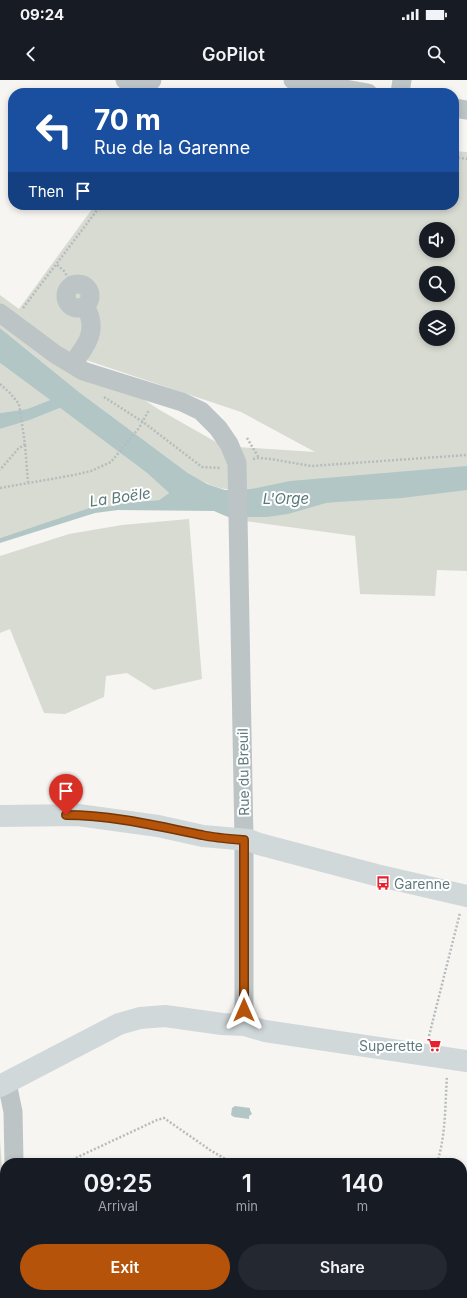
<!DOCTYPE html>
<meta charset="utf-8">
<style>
body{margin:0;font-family:Inter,sans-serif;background:#242831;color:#f1f3f6;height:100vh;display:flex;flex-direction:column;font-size:15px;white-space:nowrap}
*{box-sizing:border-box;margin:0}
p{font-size:13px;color:#9ea1a6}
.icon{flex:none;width:22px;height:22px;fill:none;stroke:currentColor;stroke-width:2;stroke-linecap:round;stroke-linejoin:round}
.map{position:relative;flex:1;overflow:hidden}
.side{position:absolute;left:0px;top:1078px;width:467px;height:140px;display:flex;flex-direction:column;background:#171b24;border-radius:16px 16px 0 0;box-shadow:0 2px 6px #0003}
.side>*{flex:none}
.guide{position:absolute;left:8px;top:8px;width:451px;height:122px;border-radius:16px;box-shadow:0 2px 6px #0003;background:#1a4fa0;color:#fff;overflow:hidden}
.tools{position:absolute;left:419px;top:142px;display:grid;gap:8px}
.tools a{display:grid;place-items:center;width:36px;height:36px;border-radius:50%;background:#171b24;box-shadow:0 2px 6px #0003;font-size:20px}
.pin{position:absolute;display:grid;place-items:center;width:34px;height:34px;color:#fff;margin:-41px -17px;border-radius:50% 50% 50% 0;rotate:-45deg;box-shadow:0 0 4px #0007}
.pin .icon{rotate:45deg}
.me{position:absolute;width:44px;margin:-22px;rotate:0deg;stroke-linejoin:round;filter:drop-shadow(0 0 3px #0008)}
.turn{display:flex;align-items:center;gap:14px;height:84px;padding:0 20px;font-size:18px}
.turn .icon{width:52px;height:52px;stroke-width:2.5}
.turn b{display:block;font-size:28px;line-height:34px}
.then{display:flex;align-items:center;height:38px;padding:0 20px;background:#0003;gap:8px;font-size:15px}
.eta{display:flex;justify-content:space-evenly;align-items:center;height:68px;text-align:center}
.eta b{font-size:24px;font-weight:600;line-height:28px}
.cta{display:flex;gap:8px;margin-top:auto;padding:8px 20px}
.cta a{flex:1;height:46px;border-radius:24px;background:#b45309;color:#fff;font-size:16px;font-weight:600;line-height:46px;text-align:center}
.cta a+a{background:#242831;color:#f1f3f6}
.status{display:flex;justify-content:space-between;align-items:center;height:28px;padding:0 20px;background:#171b24;direction:ltr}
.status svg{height:11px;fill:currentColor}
header{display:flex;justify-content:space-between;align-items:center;height:52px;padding:0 20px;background:#171b24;font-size:18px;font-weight:600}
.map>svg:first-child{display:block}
.green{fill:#d8dbd1;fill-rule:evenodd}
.water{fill:#b3c6c6}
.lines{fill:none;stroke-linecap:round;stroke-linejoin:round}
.path{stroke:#b6bcbd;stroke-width:2.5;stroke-dasharray:2 2;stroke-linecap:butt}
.minor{stroke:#bcc4c5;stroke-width:19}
.major{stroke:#d0d8d9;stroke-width:22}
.route-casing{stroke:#753606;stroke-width:10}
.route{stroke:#b45309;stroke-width:7}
.labels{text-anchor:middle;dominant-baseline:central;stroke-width:4;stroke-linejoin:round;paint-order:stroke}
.street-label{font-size:14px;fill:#607a7f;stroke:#fff}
.poi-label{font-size:14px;fill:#607a7f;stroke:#fff;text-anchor:start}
.water-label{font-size:15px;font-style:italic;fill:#5a7a79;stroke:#fff}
</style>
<div class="status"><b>09:24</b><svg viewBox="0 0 49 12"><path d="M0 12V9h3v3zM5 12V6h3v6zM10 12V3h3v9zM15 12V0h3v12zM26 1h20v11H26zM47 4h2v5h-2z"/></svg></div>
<header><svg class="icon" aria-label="back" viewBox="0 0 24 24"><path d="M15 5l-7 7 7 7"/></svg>GoPilot<svg class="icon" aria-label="search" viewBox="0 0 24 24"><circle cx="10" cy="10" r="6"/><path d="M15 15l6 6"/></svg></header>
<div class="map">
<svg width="467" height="1218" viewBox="0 0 467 1218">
<rect width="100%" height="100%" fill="#f6f5f2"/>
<g class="green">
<path d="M454,71l13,1v419l-30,-1 -2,26 -75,-2 -5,-58 -117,-16 -1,-30c-19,0 -33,-7 -49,-17l-109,-81 -79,-64v-33l19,14 76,-104h359zM426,149h22v22h-22zM426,193h22v22h-22zM426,237h22v22h-22zM83,279l158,53 74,40 -92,-6 -65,-37z"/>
<polygon points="0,283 50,320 27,329 0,333"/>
<polygon points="60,328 147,393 169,413 159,420 124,423 112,426 89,428 0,458 0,349 30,340"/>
<polygon points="189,439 202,599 154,610 127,593 106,596 104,617 65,634 44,633 10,549 0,553 0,476 69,454 122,445"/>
<polygon points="0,1060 5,1127 5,1213 13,1213 13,1218 0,1218"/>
</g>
<g class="water">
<polygon points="0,248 79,312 188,393 207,404 225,410 251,409 290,401 467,386 467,410 402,418 337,422 326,423 288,434 267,437 228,437 214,431 118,430 95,433 0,463 0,458 89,428 112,426 124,423 159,420 169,413 147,393 60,328 30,340 0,349 0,333 27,329 50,320 0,283"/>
<polygon points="235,1026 250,1028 250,1030 252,1034 249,1036 249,1039 234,1037 231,1035 232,1028"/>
</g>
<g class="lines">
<g class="path">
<polyline points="454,77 467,79"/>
<polyline points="57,185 64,191 73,205"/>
<polyline points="23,228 101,125"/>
<polyline points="0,304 10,313 19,324 25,364 18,369 0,390"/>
<polyline points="104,317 143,342 202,387 221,388"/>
<polyline points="247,358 259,378"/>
<polyline points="25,365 28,402"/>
<polyline points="253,379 259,378 271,379 311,386 467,375"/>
<polyline points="0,408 74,395 91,391 111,382 139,348 149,330"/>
<polyline points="429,956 460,833"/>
<polyline points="65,1083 157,1040 164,1038 210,1070 232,1083"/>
<path d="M437,1083c9,-28 8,-58 10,-87"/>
<polyline points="439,1213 439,1214"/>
</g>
<g class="minor">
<polyline points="125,0 133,6 147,5 152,0"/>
<polyline points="293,0 368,13"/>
<polyline points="400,13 402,0"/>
<polyline points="454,28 467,30"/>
<circle cx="78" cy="216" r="12"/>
<polyline points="0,233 55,274 83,291 182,322 201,331 218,348 229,364 237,383 244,760 244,945"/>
<path d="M72,284c15,-19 27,-34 13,-58"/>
<polyline points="7,1003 13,1032 14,1083"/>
<polyline points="20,1213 21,1218"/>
</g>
<g class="major">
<polyline points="0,736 78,735 158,746 203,756 249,760 259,764 376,795 467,816"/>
<polyline points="0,1006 119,944 140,938 165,936 222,944 244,945 265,951 467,981"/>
</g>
</g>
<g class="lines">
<defs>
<path id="route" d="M66,735c45,0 91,11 136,20 13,3 28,4 42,5v170"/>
</defs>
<use href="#route" class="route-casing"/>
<use href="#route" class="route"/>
</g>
<defs>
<symbol id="bus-bare" viewBox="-9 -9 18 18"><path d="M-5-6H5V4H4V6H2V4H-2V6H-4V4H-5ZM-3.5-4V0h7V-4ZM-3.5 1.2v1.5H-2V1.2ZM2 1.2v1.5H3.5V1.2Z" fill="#ea1e2c" stroke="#fff" stroke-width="2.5" paint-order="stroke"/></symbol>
<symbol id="supermarket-bare" viewBox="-9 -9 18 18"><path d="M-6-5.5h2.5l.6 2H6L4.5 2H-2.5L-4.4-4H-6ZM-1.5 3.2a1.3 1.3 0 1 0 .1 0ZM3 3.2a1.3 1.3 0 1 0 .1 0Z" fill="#ea1e2c" stroke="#fff" stroke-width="2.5" paint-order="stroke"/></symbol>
</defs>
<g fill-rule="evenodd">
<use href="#bus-bare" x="373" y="793" width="20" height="20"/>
<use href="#supermarket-bare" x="424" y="955" width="20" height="20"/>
</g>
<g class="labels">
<g class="street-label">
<text transform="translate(243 692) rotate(-91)">Rue du Breuil</text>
</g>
<g class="poi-label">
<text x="394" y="803">Garenne</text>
<text x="423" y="965" text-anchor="end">Superette</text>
</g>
<g class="water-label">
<text transform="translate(120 417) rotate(-8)">La Boële</text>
<text x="286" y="418">L'Orge</text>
</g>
</g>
</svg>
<div class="tools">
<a><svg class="icon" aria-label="sound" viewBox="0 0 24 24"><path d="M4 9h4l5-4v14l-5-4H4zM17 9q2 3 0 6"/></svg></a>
<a><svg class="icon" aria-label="search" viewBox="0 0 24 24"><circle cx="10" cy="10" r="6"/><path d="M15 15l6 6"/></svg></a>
<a><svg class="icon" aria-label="layers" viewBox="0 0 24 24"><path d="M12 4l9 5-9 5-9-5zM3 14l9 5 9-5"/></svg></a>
</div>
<div class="pin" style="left:66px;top:735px;background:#d93025"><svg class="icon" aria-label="arrive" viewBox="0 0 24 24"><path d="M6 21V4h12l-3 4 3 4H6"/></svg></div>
<svg class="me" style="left:244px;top:930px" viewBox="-20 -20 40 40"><path d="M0-17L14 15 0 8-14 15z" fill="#b45309" stroke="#fff" stroke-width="4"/></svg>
<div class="guide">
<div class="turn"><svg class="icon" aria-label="left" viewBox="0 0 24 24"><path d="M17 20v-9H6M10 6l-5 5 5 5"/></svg><div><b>70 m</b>Rue de la Garenne</div></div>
<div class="then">Then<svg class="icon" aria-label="arrive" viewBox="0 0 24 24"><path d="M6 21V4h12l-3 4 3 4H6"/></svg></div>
</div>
<section class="side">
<div class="eta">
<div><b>09:25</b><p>Arrival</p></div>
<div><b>1</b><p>min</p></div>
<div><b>140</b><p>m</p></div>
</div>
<div class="cta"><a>Exit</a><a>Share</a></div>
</section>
</div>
